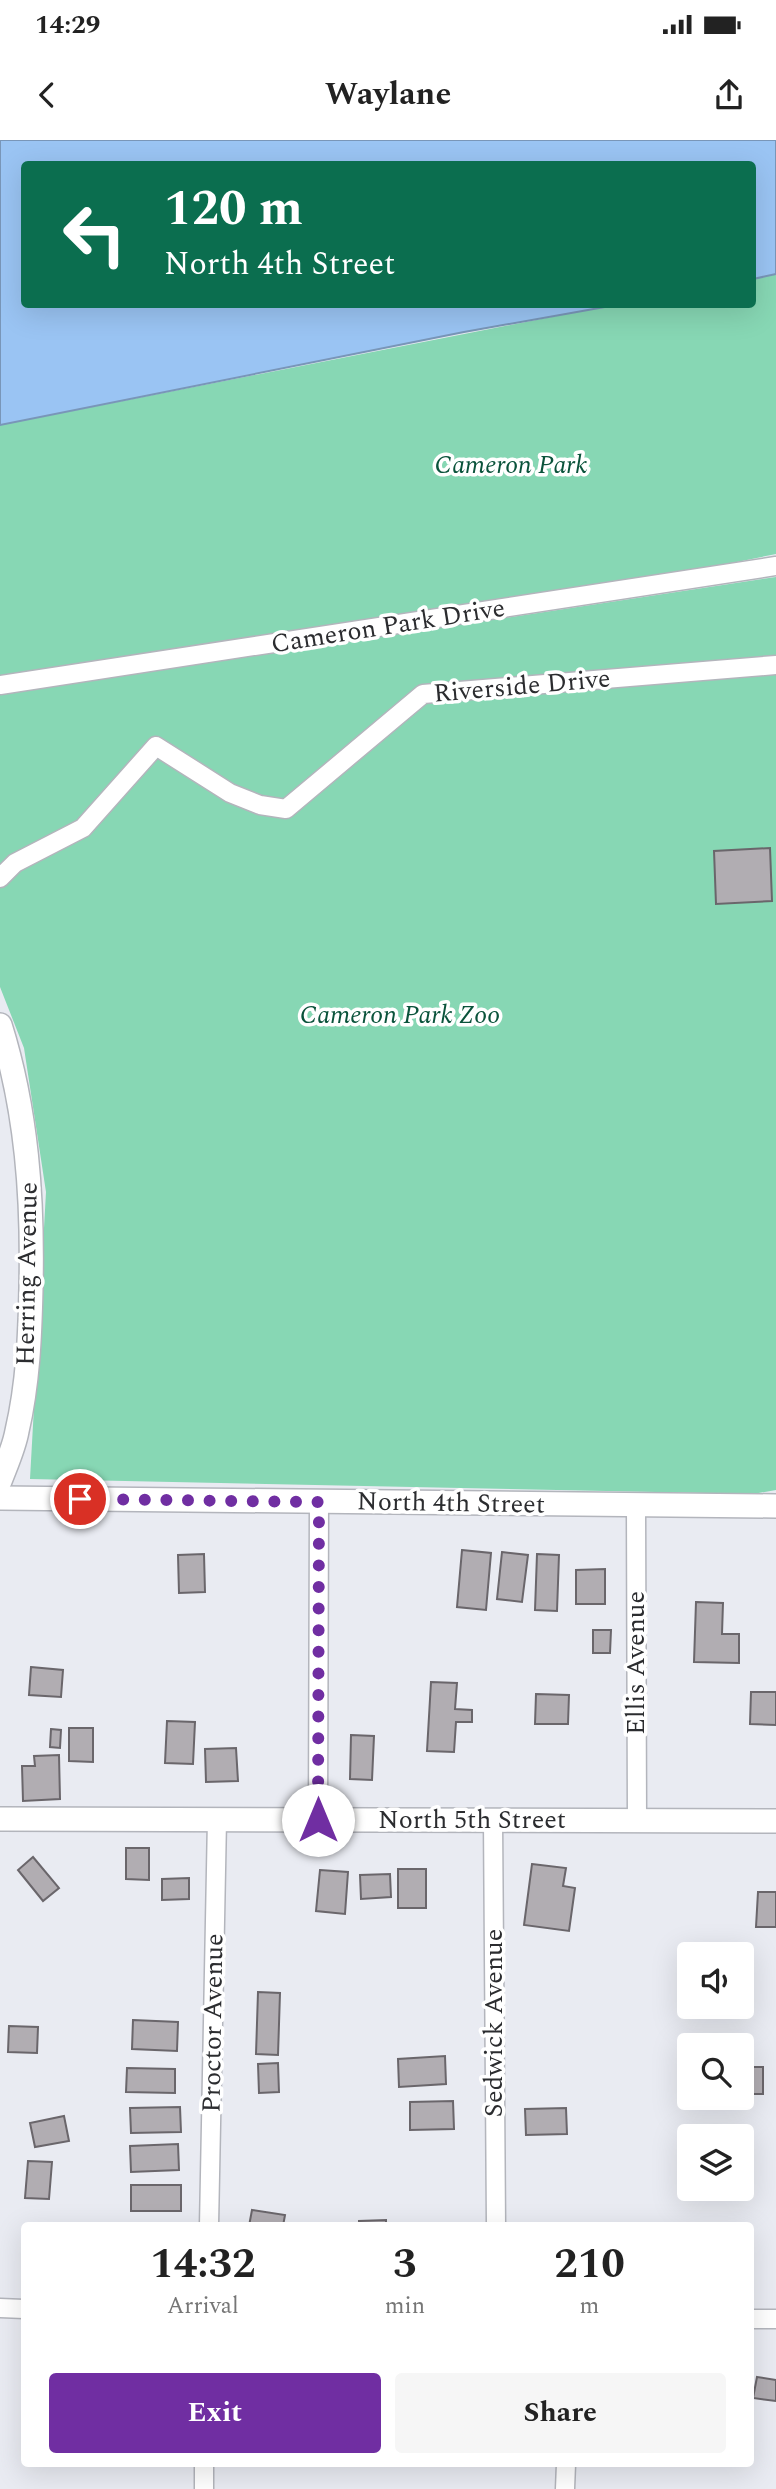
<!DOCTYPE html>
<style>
body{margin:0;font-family:Spectral,serif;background:#f6f6f6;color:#222;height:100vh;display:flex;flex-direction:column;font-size:26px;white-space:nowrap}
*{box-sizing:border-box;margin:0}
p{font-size:23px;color:#767676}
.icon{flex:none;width:38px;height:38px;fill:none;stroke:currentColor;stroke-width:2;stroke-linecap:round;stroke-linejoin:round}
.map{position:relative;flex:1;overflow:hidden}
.details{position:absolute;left:21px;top:2082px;width:733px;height:245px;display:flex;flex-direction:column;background:#fff;border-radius:7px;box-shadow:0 7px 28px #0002}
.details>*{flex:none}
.banner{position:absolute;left:21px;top:21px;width:735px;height:147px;border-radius:7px;box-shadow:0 7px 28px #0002;background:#0b6e4f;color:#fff;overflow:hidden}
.buttons{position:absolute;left:677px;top:1802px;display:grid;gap:14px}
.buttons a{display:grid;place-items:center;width:77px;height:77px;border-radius:7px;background:#fff;box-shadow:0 7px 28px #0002;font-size:35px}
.pin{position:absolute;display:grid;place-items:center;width:60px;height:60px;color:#fff;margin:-30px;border:4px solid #fff;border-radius:50%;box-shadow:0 2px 7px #0007}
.me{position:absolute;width:77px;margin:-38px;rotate:0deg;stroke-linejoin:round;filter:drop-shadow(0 0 5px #0008)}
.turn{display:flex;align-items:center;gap:24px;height:147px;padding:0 28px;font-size:32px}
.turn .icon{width:91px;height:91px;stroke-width:2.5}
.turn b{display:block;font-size:49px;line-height:60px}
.eta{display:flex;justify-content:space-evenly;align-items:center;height:119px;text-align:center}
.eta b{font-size:42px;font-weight:700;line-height:49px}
.button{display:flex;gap:14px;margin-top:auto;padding:14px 28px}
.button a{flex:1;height:80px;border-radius:7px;background:#702ea2;color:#fff;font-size:28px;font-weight:700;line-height:80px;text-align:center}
.button a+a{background:#f6f6f6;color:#222}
.status{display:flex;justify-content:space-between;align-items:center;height:49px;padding:0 35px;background:#fff;direction:ltr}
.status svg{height:19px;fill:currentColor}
header{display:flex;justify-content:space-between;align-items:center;height:91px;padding:0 28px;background:#fff;font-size:32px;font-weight:700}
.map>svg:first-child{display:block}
.green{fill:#87d7b4}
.water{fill:#9ac4f3;stroke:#7996b8;stroke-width:2}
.building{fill:#b1adb2;stroke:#6a666b;stroke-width:2}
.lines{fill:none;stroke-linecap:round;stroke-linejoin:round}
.minor-casing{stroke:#b3b5bc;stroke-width:21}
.major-casing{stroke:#b3b5bc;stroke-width:26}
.minor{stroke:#fff;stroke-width:18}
.major{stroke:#fff;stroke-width:23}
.route{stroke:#702ea2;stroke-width:12;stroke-dasharray:0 21.6}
.labels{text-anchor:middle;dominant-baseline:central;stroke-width:7;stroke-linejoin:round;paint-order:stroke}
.park-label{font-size:26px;font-style:italic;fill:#0a533b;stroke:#fff}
.street-label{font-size:26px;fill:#2b2c2f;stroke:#fff}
</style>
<div class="status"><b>14:29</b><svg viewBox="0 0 49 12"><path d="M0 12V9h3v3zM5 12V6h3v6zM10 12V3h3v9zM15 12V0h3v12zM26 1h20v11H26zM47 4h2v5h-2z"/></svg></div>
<header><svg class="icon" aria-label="back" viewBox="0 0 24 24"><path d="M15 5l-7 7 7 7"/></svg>Waylane<svg class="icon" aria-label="share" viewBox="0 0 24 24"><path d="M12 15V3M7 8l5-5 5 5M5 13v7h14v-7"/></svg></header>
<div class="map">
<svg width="776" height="2349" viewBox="0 0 776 2349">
<rect width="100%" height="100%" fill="#e9ebf2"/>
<g class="green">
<polygon points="776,134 776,414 531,464 0,545 0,285 612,165 752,164 753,138"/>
<polygon points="776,437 776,1350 753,1354 30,1339 46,1052 24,908 0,847 0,554"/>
</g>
<polygon class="water" points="0,0 776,0 776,134 753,139 752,24 24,24 24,164 616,165 464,192 0,285"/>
<g class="building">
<polygon points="770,708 772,761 716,764 714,711"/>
<polygon points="462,1410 491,1413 486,1470 457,1467"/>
<polygon points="502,1412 528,1415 522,1462 497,1459"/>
<polygon points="204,1414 205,1452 179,1453 178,1415"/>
<polygon points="537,1414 559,1415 557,1471 535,1470"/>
<polygon points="605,1429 605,1464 576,1464 576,1430"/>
<polygon points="696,1462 723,1463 722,1494 739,1494 739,1523 694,1522"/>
<polygon points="593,1490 611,1490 610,1513 593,1513"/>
<polygon points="31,1527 63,1530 61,1557 29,1555"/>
<polygon points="431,1542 457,1543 455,1569 472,1570 472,1582 456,1582 454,1612 427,1611"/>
<polygon points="751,1552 776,1552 776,1585 750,1584"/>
<polygon points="536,1554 569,1555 568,1584 535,1584"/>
<polygon points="167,1581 195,1582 193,1624 165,1623"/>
<polygon points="69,1588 93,1588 93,1622 69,1621"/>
<polygon points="51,1589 61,1590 60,1608 50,1607"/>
<polygon points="351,1595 374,1596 372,1640 350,1639"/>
<polygon points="236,1608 238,1641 206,1642 205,1609"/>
<polygon points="59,1615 60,1659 23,1661 22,1626 35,1626 34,1616"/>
<polygon points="126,1708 149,1708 149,1740 126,1739"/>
<polygon points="33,1717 59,1748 43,1761 18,1730"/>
<polygon points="532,1724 566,1728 563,1746 575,1748 569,1791 524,1785"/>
<rect x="398" y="1729" width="28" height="39"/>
<polygon points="320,1730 348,1732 345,1774 316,1771"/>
<polygon points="390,1734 391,1757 361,1759 360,1735"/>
<polygon points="189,1738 189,1759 162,1760 162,1739"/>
<polygon points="758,1752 776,1752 776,1787 756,1787"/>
<polygon points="258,1852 280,1853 278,1915 256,1914"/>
<polygon points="133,1880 178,1882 177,1911 132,1909"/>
<polygon points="9,1886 38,1887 37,1913 8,1912"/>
<polygon points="445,1916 446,1944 399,1947 398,1919"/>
<polygon points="278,1923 279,1952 259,1953 258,1924"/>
<rect x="742" y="1927" width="21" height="27"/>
<polygon points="127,1928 175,1929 175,1953 126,1952"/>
<polygon points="453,1961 454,1989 410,1990 410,1962"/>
<polygon points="180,1967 181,1992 131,1993 130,1968"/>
<polygon points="566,1968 567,1994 526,1995 525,1969"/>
<polygon points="64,1976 69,2001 35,2007 30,1983"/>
<polygon points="178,2004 179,2030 131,2032 130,2006"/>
<polygon points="28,2021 52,2022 49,2059 25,2058"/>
<rect x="131" y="2045" width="50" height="26"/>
<polygon points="252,2070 285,2075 283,2086 249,2086"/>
<polygon points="386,2080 386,2086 359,2086 359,2081"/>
<rect x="129" y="2083" width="50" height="3"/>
<polygon points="757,2237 776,2240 776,2261 753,2258"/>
</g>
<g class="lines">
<defs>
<g id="minor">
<polyline points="0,545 776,426"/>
<polyline points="0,738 15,723 83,688 156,606 230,653 260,665 286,669 423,554 776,525"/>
<polyline points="636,1365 637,1681"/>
<polyline points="318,1680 319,1362"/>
<polyline points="493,1680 496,2086"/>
<polyline points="209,2086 217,1679"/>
<polyline points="0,2168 24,2169"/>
<polyline points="751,2179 776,2179"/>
<polyline points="204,2349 204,2324"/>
<polyline points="565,2349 566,2324"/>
</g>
<g id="major">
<path d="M0,885c27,86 33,173 31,263 -1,47 -3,96 -14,143 -3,17 -11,34 -17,50"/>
<polyline points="0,1358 776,1366"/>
<polyline points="0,1679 776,1681"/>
</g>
</defs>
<use href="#minor" class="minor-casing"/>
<use href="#major" class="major-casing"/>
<use href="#minor" class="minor"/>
<use href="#major" class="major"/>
</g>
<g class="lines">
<polyline class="route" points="80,1359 319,1362 318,1680"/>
</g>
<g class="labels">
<g class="park-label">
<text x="511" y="325">Cameron Park</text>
<text x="400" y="875">Cameron Park Zoo</text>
</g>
<g class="street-label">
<text transform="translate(388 486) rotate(-9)">Cameron Park Drive</text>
<text transform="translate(522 546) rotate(-5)">Riverside Drive</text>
<text transform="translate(27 1134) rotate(-89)">Herring Avenue</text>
<text transform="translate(451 1363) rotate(1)">North 4th Street</text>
<text transform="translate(636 1523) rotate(-90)">Ellis Avenue</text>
<text x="472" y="1680">North 5th Street</text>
<text transform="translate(213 1883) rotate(-89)">Proctor Avenue</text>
<text transform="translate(494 1883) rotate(-90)">Sedwick Avenue</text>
</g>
</g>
</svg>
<div class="buttons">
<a><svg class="icon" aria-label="sound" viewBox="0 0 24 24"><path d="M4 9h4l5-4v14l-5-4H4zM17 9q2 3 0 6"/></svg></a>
<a><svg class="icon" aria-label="search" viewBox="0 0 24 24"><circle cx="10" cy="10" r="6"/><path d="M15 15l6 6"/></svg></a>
<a><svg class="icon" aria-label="layers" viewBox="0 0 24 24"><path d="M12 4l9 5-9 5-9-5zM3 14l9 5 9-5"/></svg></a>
</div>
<div class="pin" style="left:80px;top:1359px;background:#d93025"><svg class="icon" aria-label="arrive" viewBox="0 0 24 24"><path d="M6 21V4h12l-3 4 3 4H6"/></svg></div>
<svg class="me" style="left:318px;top:1680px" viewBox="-20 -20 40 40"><circle r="19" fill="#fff"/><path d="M0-13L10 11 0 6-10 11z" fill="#702ea2"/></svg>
<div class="banner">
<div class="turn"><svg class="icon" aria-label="left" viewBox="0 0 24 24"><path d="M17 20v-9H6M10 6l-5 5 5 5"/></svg><div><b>120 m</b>North 4th Street</div></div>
</div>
<section class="details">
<div class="eta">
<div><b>14:32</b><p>Arrival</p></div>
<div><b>3</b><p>min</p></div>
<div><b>210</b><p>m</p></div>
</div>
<div class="button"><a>Exit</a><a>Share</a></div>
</section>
</div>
